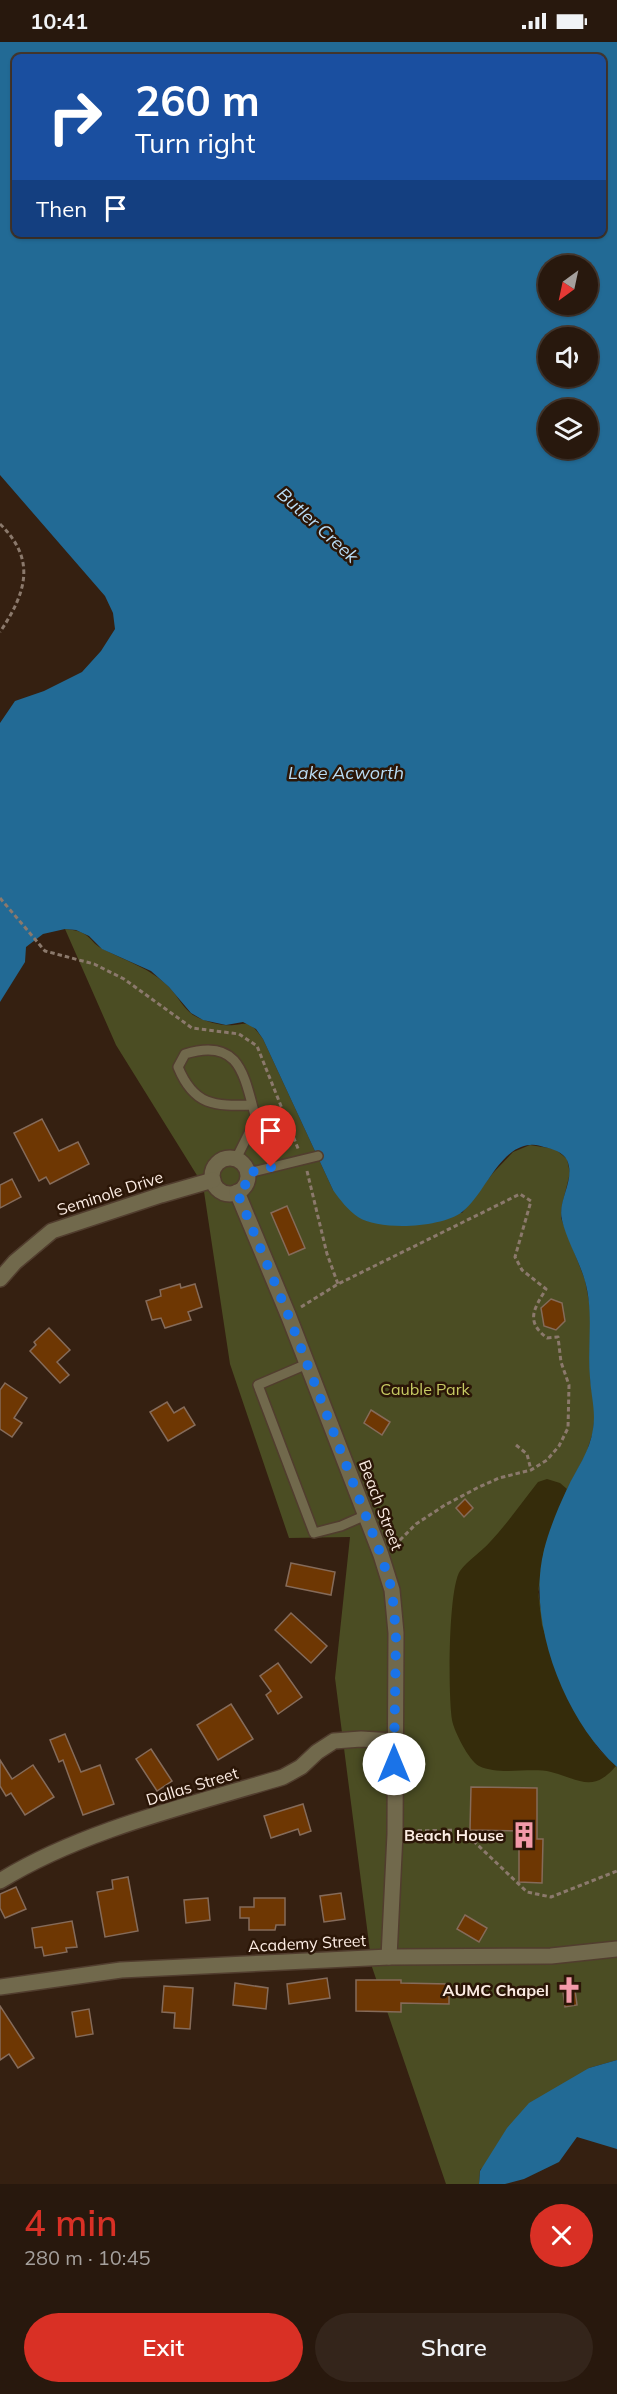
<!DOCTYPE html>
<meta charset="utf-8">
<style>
body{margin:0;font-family:Mulish,sans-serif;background:#34251b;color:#f1f3f6;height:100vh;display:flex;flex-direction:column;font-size:22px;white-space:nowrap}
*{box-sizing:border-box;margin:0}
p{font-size:20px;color:#a5a09d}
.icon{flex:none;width:33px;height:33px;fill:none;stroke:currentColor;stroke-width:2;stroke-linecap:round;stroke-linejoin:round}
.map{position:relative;height:2142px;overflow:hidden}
.panel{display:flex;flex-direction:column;background:#28180d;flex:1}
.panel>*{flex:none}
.hud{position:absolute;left:12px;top:12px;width:594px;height:183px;border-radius:9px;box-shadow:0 2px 4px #0004,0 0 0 2px #44372e;background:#1a4fa0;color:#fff;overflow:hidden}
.needle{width:39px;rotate:213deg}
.fabs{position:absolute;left:538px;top:213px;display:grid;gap:12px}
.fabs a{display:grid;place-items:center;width:60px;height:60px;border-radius:50%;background:#28180d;box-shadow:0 2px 4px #0004,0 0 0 2px #44372e;font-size:30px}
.pin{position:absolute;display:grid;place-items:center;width:51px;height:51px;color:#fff;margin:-62px -26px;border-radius:50% 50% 50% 0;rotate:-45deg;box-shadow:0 0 6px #0007}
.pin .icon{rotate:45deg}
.me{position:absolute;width:66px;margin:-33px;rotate:0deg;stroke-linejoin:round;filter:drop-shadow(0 0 4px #0008)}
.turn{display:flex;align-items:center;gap:21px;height:126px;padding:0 24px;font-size:27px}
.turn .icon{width:78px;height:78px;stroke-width:2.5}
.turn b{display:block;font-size:42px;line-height:51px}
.then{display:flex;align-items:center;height:57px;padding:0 24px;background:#0003;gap:12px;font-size:22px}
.round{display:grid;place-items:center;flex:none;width:63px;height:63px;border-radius:32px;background:#34251b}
.overview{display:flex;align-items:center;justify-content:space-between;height:102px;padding:0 24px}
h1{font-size:36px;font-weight:600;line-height:45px;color:#d93025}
.action{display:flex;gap:12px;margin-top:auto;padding:12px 24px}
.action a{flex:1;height:69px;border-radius:36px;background:#d93025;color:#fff;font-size:24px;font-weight:600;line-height:69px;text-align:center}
.action a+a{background:#34251b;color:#f1f3f6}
.status{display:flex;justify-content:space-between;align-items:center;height:42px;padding:0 30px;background:#28180d;direction:ltr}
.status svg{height:16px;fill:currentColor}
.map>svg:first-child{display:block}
.green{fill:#4b4d23}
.sand{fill:#352c0b}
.water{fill:#226a95;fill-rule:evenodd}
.building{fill:#6e3703;stroke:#856b5a;stroke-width:1.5}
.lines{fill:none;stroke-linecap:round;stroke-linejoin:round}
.service-casing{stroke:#513d2e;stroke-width:12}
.minor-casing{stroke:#513d2e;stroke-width:18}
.path{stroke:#8b796c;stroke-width:3;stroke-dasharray:4.5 3;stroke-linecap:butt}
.service{stroke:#71694c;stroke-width:9}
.minor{stroke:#71694c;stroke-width:15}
.route{stroke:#1a73e8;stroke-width:10;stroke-dasharray:0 18}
.labels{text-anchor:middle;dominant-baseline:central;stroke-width:5;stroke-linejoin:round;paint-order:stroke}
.street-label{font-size:16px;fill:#fcece3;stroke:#2b1607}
.park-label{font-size:16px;fill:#c7ca63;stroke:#2b1607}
.poi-label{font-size:16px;font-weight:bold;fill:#fcece3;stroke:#2b1607;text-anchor:end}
.water-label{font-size:18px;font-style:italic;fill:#b9dcf5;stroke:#2b1607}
</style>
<div class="status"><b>10:41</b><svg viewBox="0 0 49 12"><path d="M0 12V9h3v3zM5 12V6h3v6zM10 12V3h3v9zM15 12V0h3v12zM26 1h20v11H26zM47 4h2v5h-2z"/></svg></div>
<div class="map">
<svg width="617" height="2142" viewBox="0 0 617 2142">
<rect width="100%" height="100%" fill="#352011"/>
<path class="green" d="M65,887c28,2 22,13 40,21 23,12 45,18 64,37 8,8 14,21 24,28 9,5 21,9 31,10 22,2 22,-10 39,14l70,151 129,23 31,-40 20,-21 17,-7 25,4 12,10 3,14 -8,32 -1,13 24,62 5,27v71l5,34 -2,20 -7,22 -19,35 -29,103 9,52 16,46 35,59 19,18v293l-28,8 -109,102 -1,14h-33l-74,-217 -37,-289 15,-141 -61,1 -59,-174 -27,-179 -87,-140z"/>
<path class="sand" d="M547,1437l13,4 7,6 -23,61 -6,42 4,33 21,65 35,59 18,17c-23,27 -35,14 -65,6 -21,-5 -51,4 -72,-6 -10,-5 -25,-35 -27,-46 -4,-24 -4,-131 8,-149 8,-11 21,-19 30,-29 17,-18 32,-40 48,-60z"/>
<g class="water">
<path d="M0,0h617v1725c-53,-48 -91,-146 -73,-217 5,-20 14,-42 23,-61 9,-20 23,-37 26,-60 3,-18 -2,-33 -3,-51 -3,-32 4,-65 -5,-97 -6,-21 -18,-40 -23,-61 -5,-20 14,-40 5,-60 -4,-8 -14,-11 -23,-13 -4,-1 -9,-3 -14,-2 -31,2 -46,51 -68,67 -21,16 -82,19 -104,5 -10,-7 -18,-17 -25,-27l-70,-151 -7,-10 -13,-7 -17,3 -23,-5 -12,-7 -22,-26 -18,-16 -49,-22 -13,-13 -13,-6 -11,-1 -22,5 -17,13 -1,15 -25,40v-279l15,-22 29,-10 38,-19 19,-21 14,-22 -2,-16 -8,-17 -105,-121zM15,15h588v177h-588zM549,224h39v38h-39zM549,296h39v38h-39zM549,368h39v38h-39z"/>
<polygon points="617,2018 617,2107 577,2095 559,2120 524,2137 505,2142 479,2142 480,2129 507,2086 529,2061 589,2026"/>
</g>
<g class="building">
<polygon points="42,1077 59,1109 78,1100 89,1122 50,1142 46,1135 39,1139 14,1091"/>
<polygon points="12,1137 21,1155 0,1166 0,1143"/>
<polygon points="287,1164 305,1206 289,1213 271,1171"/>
<polygon points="180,1242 181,1246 195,1242 202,1265 188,1270 191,1278 165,1286 161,1276 152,1278 146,1259 161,1254 160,1248"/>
<polygon points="551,1257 562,1261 565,1279 556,1288 544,1284 541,1266"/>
<polygon points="49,1286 70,1308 57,1320 69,1333 60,1341 30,1309 36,1303 34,1300"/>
<polygon points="5,1341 27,1356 14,1376 22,1381 12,1395 0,1387 0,1348"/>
<polygon points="167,1360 174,1371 184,1365 195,1383 168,1399 150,1370"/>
<polygon points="371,1368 390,1380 382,1393 364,1381"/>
<polygon points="465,1457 473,1466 464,1475 456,1466"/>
<polygon points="291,1521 335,1530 331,1553 286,1544"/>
<polygon points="291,1571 327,1604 311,1621 275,1588"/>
<polygon points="278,1621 302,1655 278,1672 266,1653 271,1649 260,1634"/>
<polygon points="231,1662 253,1697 218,1718 197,1683"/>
<polygon points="65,1692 81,1730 100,1723 114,1762 83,1773 63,1718 59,1720 50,1698"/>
<polygon points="151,1707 172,1739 157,1749 136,1717"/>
<polygon points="0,1718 12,1737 33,1723 54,1755 25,1773 11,1751 6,1754 0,1744"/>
<polygon points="471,1745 537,1746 537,1797 543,1797 542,1841 519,1840 519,1789 470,1788"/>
<polygon points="303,1762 311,1789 300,1793 298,1787 271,1796 264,1774"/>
<polygon points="128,1835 138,1889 105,1895 97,1850 113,1847 112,1838"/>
<polygon points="16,1845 26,1867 5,1876 0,1866 0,1852"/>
<polygon points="341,1851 345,1877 324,1880 320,1854"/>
<polygon points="208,1856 210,1878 186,1881 184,1858"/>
<polygon points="254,1856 285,1856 285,1883 276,1883 275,1888 249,1888 249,1876 240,1876 240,1865 254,1865"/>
<polygon points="465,1873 487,1886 479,1900 457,1887"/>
<polygon points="72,1879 77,1905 66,1906 67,1910 44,1914 42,1905 35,1906 32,1886"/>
<polygon points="327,1936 330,1956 289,1962 287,1942"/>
<polygon points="356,1938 401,1938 401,1941 449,1942 449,1962 401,1961 401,1970 356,1969"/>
<polygon points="235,1941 268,1946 266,1967 233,1963"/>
<polygon points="574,1941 577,1963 565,1965 562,1942"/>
<polygon points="164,1944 193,1946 190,1987 174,1986 175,1971 162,1970"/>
<polygon points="0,1964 34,2016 18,2026 9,2012 0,2018"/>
<polygon points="89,1967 93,1992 76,1995 72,1970"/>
</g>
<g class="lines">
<defs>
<g id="service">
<path d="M236,1117l20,-40c-12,-44 -16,-82 -71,-65l-7,13c16,39 36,39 74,38"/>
<polyline points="248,1131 318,1114"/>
<polyline points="307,1322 258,1343 314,1491 341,1484 366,1473"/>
</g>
<g id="minor">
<circle cx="230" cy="1134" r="18"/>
<polyline points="237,1150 289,1275 381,1513 392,1548 396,1591 395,1792 389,1915"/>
<polyline points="0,1237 15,1220 52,1189 161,1153 213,1138"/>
<path d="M0,1839c82,-51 191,-76 283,-104l18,-10 16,-15 17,-11 27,-2 33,2"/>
<polyline points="0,1945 121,1928 389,1915 551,1914 617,1907"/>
</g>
</defs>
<use href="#service" class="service-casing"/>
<use href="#minor" class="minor-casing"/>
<g class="path">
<path d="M0,482c37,36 26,69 0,108"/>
<polyline points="0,856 45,909 94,922 124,937 192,986 239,992 257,1004 299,1109"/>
<polyline points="307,1129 327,1212 338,1242"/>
<path d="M301,1265l37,-23 182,-90 11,7 -16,56 7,13 24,19c-12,20 -21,32 1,49l11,-1 3,25 8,23 -1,43 -9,18 -12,14 -16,10 -32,8 -22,10 -32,17 -29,19 -24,24"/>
<polyline points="516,1403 527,1412 531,1428"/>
<polyline points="410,1789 462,1788 527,1850 551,1855 617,1829"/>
</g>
<use href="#service" class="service"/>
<use href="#minor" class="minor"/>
</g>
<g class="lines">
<polyline class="route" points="271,1125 248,1131 246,1142 237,1150 289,1275 381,1513 392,1548 396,1591 394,1722"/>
</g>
<defs>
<symbol id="building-bare" viewBox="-9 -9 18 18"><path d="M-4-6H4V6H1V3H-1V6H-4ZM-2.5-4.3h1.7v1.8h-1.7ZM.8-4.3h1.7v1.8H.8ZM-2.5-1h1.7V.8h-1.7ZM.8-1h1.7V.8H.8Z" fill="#f39aa9" stroke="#2b1607" stroke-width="2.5" paint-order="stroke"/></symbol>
<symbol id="church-bare" viewBox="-9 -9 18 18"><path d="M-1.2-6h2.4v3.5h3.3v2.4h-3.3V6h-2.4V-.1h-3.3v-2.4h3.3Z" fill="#f39aa9" stroke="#2b1607" stroke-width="2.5" paint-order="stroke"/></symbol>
</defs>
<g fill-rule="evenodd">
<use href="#building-bare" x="505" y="1774" width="38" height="38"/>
<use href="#church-bare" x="550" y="1929" width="38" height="38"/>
</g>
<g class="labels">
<g class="street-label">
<text transform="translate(110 1151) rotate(-18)">Seminole Drive</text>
<text transform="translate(381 1463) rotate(69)">Beach Street</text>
<text transform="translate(192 1744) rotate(-17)">Dallas Street</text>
<text transform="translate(307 1901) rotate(-3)">Academy Street</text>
</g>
<g class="park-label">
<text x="425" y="1347">Cauble Park</text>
</g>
<g class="poi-label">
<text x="504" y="1793">Beach House</text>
<text x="549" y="1948">AUMC Chapel</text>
</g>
<g class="water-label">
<text transform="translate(318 483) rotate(42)">Butler Creek</text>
<text x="346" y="730">Lake Acworth</text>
</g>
</g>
</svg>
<div class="fabs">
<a><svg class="needle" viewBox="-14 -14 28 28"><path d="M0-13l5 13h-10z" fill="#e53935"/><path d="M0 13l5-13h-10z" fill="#a5a09d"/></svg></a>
<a><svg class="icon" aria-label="sound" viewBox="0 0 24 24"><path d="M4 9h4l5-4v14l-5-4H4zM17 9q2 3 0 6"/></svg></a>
<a><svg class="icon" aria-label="layers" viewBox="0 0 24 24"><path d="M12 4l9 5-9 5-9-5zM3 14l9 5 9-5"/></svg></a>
</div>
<div class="pin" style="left:271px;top:1125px;background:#d93025"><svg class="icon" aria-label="arrive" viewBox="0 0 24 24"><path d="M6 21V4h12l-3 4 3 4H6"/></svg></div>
<svg class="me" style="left:394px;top:1722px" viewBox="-20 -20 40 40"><circle r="19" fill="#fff"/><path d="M0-13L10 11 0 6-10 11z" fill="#1a73e8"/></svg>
<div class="hud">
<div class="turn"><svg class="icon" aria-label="right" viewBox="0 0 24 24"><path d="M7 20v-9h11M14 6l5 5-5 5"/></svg><div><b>260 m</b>Turn right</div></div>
<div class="then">Then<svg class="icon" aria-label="arrive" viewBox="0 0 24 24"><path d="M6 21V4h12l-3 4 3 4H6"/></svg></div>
</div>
</div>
<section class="panel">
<div class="overview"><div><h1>4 min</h1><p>280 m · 10:45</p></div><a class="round" style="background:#d93025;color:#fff"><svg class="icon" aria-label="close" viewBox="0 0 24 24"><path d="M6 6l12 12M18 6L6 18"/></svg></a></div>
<div class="action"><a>Exit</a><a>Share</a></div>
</section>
